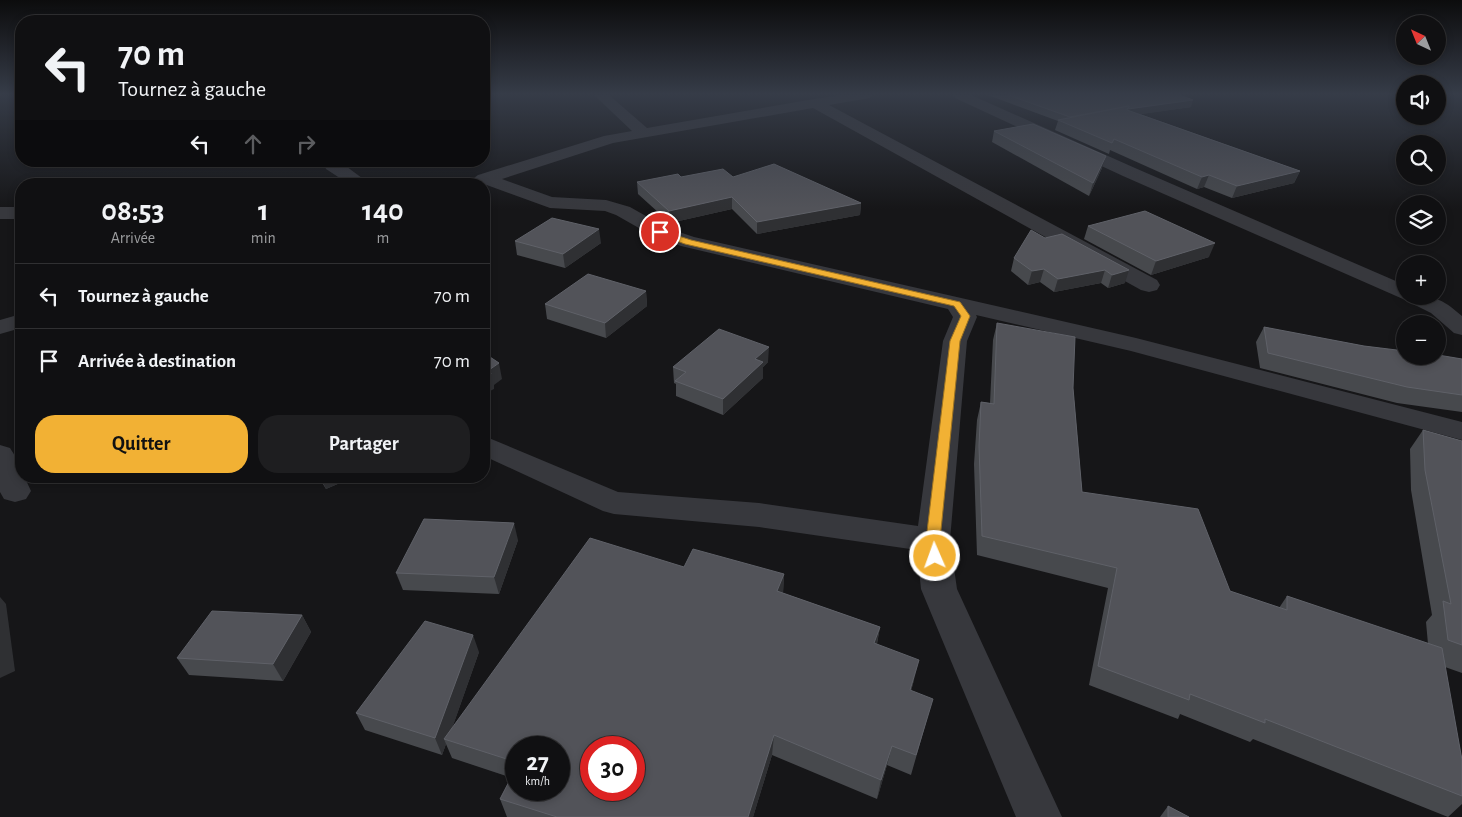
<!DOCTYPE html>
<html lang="fr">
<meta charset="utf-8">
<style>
body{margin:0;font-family:"Alegreya Sans",sans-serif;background:#1e1e20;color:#f1f3f6;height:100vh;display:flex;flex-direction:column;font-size:19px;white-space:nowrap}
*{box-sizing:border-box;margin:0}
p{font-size:16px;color:#9c9d9f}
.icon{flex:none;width:28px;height:28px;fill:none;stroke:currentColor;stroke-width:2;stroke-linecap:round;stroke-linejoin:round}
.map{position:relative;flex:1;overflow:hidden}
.side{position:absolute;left:15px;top:178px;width:475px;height:305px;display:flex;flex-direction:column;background:#101012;border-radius:20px;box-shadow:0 2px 8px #0003,0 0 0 1px #303032}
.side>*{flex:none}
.hud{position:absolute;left:15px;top:15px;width:475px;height:152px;border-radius:20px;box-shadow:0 2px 8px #0003,0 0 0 1px #303032;background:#101012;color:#f1f3f6;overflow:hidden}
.needle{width:32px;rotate:317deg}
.buttons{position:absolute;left:1396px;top:15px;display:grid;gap:10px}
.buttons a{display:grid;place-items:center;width:50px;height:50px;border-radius:50%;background:#101012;box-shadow:0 2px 8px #0003,0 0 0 1px #303032;font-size:25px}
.speed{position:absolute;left:505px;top:736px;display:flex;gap:10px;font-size:25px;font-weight:700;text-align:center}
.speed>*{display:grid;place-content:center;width:65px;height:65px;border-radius:50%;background:#101012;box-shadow:0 2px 8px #0003,0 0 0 1px #303032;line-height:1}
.speed small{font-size:12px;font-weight:400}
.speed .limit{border:8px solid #d22;background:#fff;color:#111}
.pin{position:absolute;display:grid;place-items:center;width:42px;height:42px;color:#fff;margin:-21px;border:2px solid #fff;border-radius:50%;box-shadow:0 1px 5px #0007}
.me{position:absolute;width:55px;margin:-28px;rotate:358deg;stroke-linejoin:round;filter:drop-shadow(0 0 4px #0008)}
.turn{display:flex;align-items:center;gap:18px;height:105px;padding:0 20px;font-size:22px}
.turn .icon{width:65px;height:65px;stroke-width:2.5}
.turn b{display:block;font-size:35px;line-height:42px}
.lanes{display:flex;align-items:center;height:48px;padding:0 20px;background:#0003;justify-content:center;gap:25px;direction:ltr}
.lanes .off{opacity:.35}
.eta{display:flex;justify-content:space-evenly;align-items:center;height:85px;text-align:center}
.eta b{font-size:30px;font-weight:600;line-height:35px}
.cta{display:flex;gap:10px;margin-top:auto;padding:10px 20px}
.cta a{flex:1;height:58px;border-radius:20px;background:#f2b134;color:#111;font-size:20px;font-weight:600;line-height:58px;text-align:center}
.cta a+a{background:#1e1e20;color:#f1f3f6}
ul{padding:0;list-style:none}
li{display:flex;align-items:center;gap:15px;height:65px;padding:0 20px;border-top:1px solid #303032}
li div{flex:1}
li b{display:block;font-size:19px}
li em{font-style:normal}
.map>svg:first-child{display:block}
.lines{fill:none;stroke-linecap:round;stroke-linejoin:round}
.minor{fill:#37383d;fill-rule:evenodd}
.wall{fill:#47494d;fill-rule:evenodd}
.shaded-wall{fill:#2f3033}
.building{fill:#525359;stroke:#5f6168;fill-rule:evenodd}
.route{fill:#f2b134;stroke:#9d7322}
</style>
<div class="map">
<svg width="1462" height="817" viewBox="0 0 1462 817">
<rect width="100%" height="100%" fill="#161618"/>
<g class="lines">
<g class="minor">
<polygon points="594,95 609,95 647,128 814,99 842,95 872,95 870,98 829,105 1157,280 1160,285 1157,290 1149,292 1141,290 813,108 613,143 502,179 552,197 606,200 630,207 667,228 694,237 1136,338 1462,422 1462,440 1131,351 976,315 977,317 967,341 950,540 957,589 1062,817 1016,817 921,589 917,550 759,527 614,514 603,511 484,456 484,436 618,492 759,503 918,526 943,341 953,317 948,309 681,246 653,236 616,215 605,211 550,208 484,184 472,184 470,181 478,175 604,136 632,131"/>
<path d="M953,95h18l164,73 270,117v11c29,0 35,1 57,20v19l-8,-2 -23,-20 -28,-14 -280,-123 -168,-78z"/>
<polygon points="323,161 339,161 370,184 349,184 326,169"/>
<rect x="0" y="207" width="21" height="12"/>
<polygon points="21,314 21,328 0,334 0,320"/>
<path d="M0,445l10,3c6,9 11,18 11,28h3l7,15 -5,8 -11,3 -11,-3 -4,-7z"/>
</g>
</g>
<g class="wall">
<polygon points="988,95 1180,95 1191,107 1140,114 1300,171 1294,183 1232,198 1204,187 1197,189 1110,150 1109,154 1055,130 1058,121"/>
<polygon points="994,131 1102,168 1089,196 992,142"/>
<polygon points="681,177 733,177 861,203 860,215 757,234 732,209 670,223 638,194 637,182"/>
<polygon points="1088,226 1209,257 1151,275 1084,239"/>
<polygon points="1062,234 1125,283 1108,288 1101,283 1054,292 1040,282 1028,285 1011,271 1014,258 1045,238"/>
<polygon points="515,241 601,243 565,268 517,255"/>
<polygon points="646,291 647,306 606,338 547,319 545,304"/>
<polygon points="997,323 1073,388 1082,492 1230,591 1279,608 1287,596 1428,644 1426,622 1432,615 1411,490 1410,449 1423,430 1462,441 1462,673 1445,667 1462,760 1462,804 1448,817 1253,739 1250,742 1180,714 1178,719 1089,685 1108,588 977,555 974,464 977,420 981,402 990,403 993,340"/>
<polygon points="1264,327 1364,346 1462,359 1462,412 1397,403 1260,368 1256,342"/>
<polygon points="768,362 763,367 763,378 723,415 676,396 676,384 674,383 673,367"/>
<polygon points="318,476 356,476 326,489"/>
<polygon points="518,540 499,594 403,590 396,573"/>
<path d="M684,567l100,7 -1,19 97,34 -3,17 37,36 -3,11 16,28 -16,56 -24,-10 -10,34 -105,-44 -19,62h-246l-7,-18 12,-21 -60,-20 -6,-14 -4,11 -77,-25 -9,-17 123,-61 -27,76zM516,748l43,42h-43z"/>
<polygon points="302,615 311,632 283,681 189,675 177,658"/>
<polygon points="1168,806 1189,817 1160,817"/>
</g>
<g class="shaded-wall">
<polygon points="1193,100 1191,107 1068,125 1070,117"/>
<polygon points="1106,156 1102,168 1089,196 1093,183"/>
<polygon points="1300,171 1294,183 1232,198 1237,186"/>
<polygon points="1209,175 1204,187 1197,189 1202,177"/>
<polygon points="732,197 732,209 670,223 669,211"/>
<polygon points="861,203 860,215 757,234 757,222"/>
<polygon points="599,229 601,243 565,268 563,254"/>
<polygon points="1215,243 1209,257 1151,275 1156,261"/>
<polygon points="1044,269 1040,282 1028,285 1032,271"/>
<polygon points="1105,270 1101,283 1054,292 1058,279"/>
<polygon points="1129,270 1125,283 1108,288 1112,275"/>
<polygon points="646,291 647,306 606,338 605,323"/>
<polygon points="769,347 768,362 763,367 763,378 723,415 723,399 755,359"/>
<polygon points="499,363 502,379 494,385 494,389 484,394 484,377 489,370"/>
<polygon points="320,476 356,476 326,489"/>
<polygon points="514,523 518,540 499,594 494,577"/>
<polygon points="784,574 783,594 777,591"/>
<polygon points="0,597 6,604 15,671 0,678"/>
<polygon points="302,615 311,632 283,681 273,664"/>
<polygon points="880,627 876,647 874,643"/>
<polygon points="473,635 479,652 448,740 444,739 446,744 442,755 435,738"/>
<polygon points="919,660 914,680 905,711 910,690"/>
<polygon points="774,735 772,755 753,817 748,817"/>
<polygon points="892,746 887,765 877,799 881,780"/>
</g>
<g class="building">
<polygon points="1008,95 1180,95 1193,100 1128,109 1129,106 1070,117"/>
<polygon points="1129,106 1127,110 1300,171 1237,186 1209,175 1202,177 1114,139 1112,143 1058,120"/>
<polygon points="1033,124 1106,156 1093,183 994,131"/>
<polygon points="774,164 861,203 757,222 732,197 669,211 637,182 678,174 681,177 723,169 733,177"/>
<polygon points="1145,211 1215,243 1156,261 1088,226"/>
<polygon points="552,218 599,229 563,254 515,241"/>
<polygon points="1031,230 1045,238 1062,234 1129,270 1112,275 1105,270 1058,279 1044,269 1032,271 1014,258"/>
<polygon points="588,274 646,291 605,323 545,304"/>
<polygon points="997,323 1075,337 1073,388 1082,492 1198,509 1230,591 1287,610 1287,596 1442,648 1462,760 1462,796 1265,719 1265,723 1190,694 1189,700 1098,666 1117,568 982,536 979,446 981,402 994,404"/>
<polygon points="1264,327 1364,346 1405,351 1405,356 1438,356 1438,355 1462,359 1462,395 1407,387 1268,353"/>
<polygon points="719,329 769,347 755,359 763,362 723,399 675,381 686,372 673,367"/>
<polygon points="484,353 499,363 489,370 491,374 484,377"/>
<polygon points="1423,430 1462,441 1462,645 1448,640 1443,601 1451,604 1425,470"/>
<polygon points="424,519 514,523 494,577 396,573"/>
<path d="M590,538l94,29 9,-18 91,25 -7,17 103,36 -6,16 45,17 -9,30 23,9 -17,56 -24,-9 -11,34 -107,-45 -26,82h-191l-57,-18 16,-31v22h43v-42h-43v14l-72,-23zM591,748h43v42h-43z"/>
<polygon points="212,611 302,615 273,664 177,658"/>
<polygon points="425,621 473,635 435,738 356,713"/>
<polygon points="1168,806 1189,817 1168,817"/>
</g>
<linearGradient id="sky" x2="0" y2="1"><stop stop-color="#0c0c0d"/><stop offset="0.45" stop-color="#363c48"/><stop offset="1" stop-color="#363c48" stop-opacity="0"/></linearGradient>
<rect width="1462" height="209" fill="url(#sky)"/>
<polygon class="route" points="660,230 691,240 960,302 970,316 960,341 940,540 942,556 940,560 935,561 930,560 926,540 950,341 961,316 954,306 685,244 657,234 656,232"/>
</svg>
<div class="buttons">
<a><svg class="needle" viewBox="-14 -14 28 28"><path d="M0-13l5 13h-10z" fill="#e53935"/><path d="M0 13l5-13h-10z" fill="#9c9d9f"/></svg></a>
<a><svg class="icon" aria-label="sound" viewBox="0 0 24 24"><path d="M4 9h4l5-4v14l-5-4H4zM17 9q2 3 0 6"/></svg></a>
<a><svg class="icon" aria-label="search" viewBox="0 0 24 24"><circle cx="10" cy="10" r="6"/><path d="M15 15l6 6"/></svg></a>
<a><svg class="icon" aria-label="layers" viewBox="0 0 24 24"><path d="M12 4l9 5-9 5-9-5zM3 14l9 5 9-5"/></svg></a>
<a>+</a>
<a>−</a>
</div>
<div class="speed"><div>27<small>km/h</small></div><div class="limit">30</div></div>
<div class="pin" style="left:660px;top:232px;background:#d93025"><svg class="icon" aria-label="arrive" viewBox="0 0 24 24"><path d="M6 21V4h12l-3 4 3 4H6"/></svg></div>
<svg class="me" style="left:935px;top:556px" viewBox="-20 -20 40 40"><circle r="17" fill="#f2b134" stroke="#fff" stroke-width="3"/><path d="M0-11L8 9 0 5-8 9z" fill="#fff"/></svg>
<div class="hud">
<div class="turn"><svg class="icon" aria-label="left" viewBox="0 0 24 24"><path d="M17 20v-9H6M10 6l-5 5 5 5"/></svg><div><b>70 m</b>Tournez à gauche</div></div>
<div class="lanes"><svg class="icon" aria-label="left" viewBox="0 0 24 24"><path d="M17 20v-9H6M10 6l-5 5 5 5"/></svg><svg class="icon off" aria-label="ahead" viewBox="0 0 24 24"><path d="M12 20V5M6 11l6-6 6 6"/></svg><svg class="icon off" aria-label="right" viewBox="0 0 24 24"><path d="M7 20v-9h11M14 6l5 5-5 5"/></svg></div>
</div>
<section class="side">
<div class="eta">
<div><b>08:53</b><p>Arrivée</p></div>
<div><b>1</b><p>min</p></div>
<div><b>140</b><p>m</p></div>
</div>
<ul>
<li><svg class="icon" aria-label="left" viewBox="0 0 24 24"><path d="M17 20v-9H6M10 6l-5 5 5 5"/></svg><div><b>Tournez à gauche</b></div><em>70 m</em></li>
<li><svg class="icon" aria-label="arrive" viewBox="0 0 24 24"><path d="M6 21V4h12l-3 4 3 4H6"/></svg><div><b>Arrivée à destination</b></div><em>70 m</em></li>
</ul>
<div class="cta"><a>Quitter</a><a>Partager</a></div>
</section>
</div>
